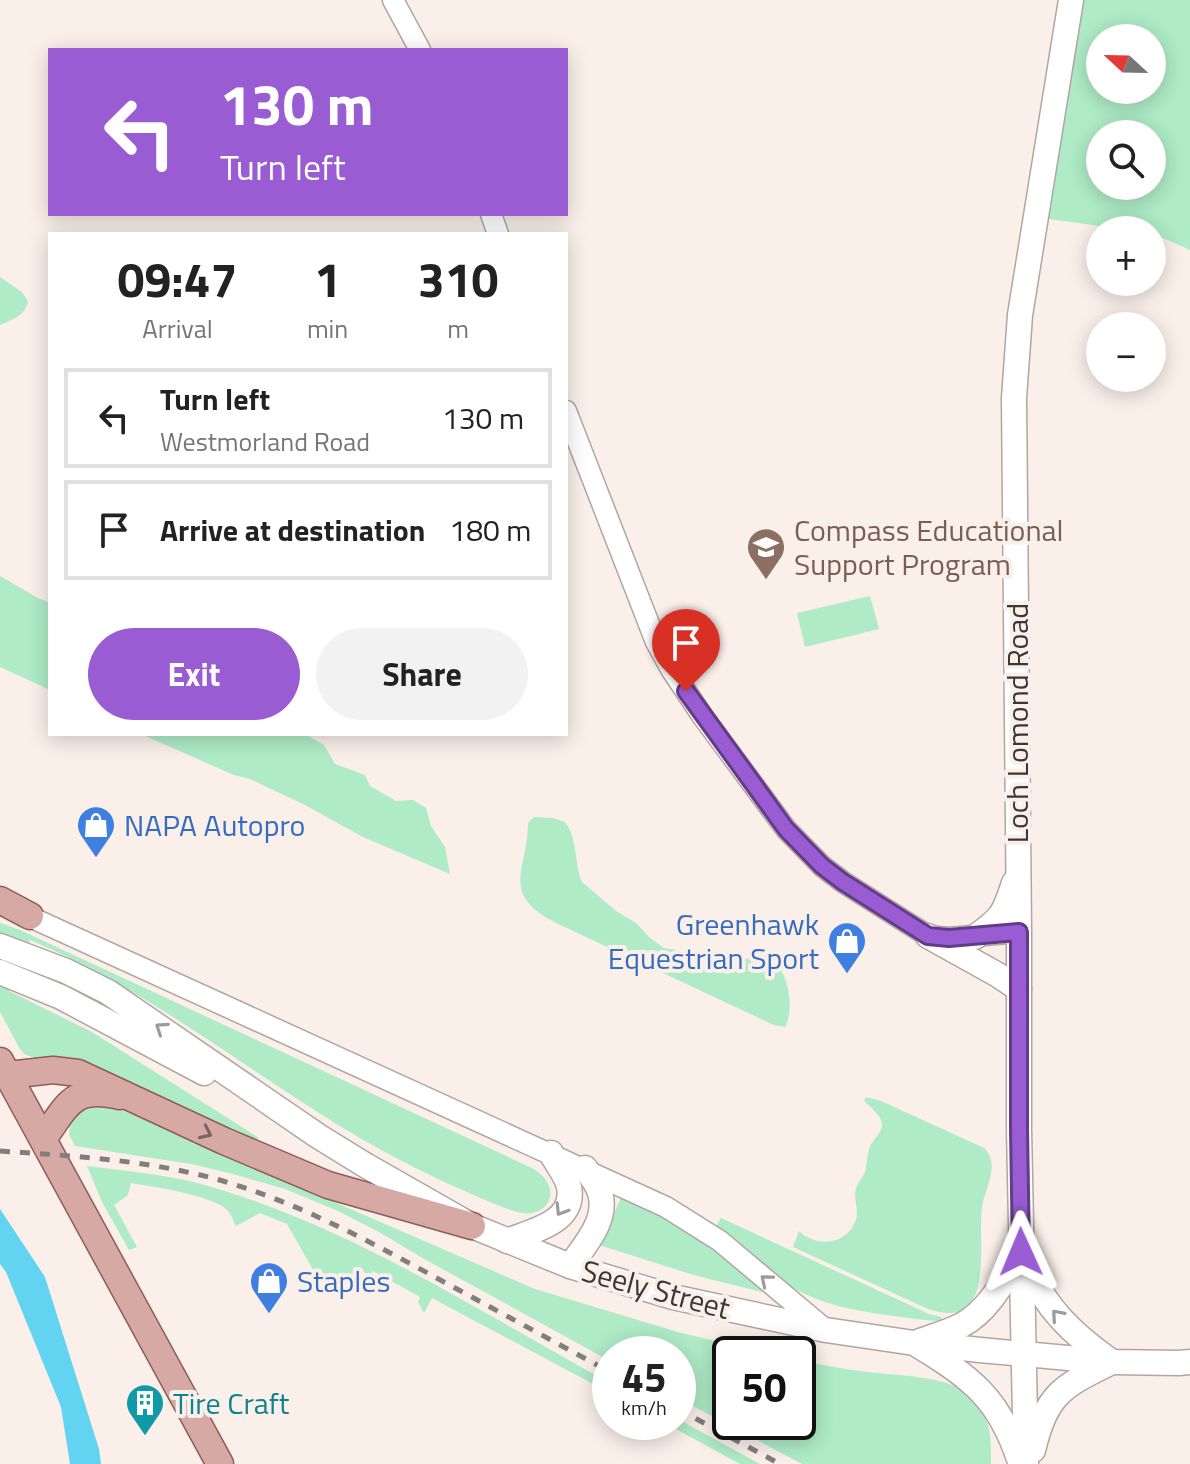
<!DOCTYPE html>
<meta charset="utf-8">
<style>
body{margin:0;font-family:"Titillium Web",sans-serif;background:#f2f2f2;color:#222;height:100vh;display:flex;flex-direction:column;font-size:30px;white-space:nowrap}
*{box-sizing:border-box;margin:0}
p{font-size:26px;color:#767676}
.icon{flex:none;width:44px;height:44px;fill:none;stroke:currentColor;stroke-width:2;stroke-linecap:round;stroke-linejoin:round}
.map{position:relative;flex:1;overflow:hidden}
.panel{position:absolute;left:48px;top:232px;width:520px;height:504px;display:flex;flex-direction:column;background:#fff;border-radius:0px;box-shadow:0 4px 20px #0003}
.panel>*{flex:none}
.top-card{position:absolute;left:48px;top:48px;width:520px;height:168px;border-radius:0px;box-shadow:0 4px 20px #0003;background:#995cd3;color:#fff;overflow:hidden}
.needle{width:52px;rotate:292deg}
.controls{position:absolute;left:1086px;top:24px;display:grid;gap:16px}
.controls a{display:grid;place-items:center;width:80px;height:80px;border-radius:50%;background:#fff;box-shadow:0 4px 20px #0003;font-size:40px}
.speed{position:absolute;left:592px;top:1336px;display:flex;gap:16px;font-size:40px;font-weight:700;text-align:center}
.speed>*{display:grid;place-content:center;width:104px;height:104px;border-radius:50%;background:#fff;box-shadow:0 4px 20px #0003;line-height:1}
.speed small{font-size:20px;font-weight:400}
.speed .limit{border:4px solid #111;border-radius:12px;background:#fff;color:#111}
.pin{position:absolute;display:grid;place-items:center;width:68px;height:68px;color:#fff;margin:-82px -34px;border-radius:50% 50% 50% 0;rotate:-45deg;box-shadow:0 0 8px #0007}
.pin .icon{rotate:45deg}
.me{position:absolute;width:88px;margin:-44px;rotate:359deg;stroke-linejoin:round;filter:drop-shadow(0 0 6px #0008)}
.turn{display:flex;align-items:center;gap:28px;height:168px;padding:0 40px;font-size:36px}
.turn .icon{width:104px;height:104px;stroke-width:2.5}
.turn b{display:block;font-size:56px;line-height:68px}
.eta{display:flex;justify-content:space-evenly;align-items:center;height:136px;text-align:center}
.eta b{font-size:48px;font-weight:700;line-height:56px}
.cta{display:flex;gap:16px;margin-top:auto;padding:16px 40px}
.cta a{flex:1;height:92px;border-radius:48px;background:#995cd3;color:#fff;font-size:32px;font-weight:700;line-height:92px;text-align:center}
.cta a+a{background:#f2f2f2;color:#222}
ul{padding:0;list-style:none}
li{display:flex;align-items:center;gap:24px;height:100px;margin:0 16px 12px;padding:0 24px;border:4px solid #e0e0e0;border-radius:0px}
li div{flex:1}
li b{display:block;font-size:30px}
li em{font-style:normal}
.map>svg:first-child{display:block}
.green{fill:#aeebc6;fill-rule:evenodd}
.water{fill:#62d3f1}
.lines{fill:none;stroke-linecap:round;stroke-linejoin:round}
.tertiary-casing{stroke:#b1a6a1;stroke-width:23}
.secondary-casing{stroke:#b1a6a1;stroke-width:27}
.primary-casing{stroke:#8f5c56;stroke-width:29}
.tertiary{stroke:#fff;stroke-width:20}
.secondary{stroke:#fff;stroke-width:24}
.primary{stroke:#d7a9a4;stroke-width:26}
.rail{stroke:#847e7a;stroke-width:5;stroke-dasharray:10 10;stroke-linecap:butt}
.oneway{stroke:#9d9b9a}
.oneway2{stroke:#796561}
.route-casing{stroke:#633c89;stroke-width:20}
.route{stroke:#995cd3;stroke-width:14}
.labels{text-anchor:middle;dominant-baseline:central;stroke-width:8;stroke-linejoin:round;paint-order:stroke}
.education-label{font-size:30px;fill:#785e54;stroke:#faefe9;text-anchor:start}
.street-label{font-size:30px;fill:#3b3735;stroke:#faefe9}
.shop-label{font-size:30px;fill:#366cbe;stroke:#faefe9;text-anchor:start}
.culture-label{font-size:30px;fill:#0d838f;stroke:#faefe9;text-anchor:start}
</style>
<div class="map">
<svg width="1190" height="1464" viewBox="0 0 1190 1464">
<rect width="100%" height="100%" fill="#faefe9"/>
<g class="green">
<path d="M1071,0h119v250l-38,-17v-3h-24l-93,-13zM1100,38h52v52h-52zM1100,134h52v52h-52z"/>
<path d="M0,277l22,15 6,9c-2,14 -16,19 -28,24z"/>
<polygon points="0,576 38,598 50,603 50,690 0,667"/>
<polygon points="870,596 879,629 805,647 797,613"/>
<polygon points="141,734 305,734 324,745 335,764 365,775 370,786 396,801 413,800 426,808 431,826 445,847 450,874 363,837 303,804 250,779 234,775"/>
<path d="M534,817l19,1 12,4c13,17 9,41 17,60l34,29 20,12 13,14 15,11 27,5 8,8 20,11 9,2 4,-2 9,-13c6,0 21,-3 26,-1 22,7 28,52 18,69l-11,-2 -220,-103c-55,-29 -26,-53 -26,-99z"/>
<path d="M0,923l20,7 514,239c5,4 10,7 13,13 8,13 1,29 -15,31 -10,2 -21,-3 -30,-6 -56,-23 -112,-50 -164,-82 -102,-63 -197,-139 -308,-185l-21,51 83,41 167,106 -5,7 -219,-82v-5l-11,-4 -4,-5 -20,-37z"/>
<path d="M866,1097l15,4 103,47c17,16 1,40 -2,59 -5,38 15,126 -54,102l-135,-62 6,-16c18,17 48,14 57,-11 3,-11 -3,-21 0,-32 2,-6 7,-10 9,-16 2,-8 2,-17 5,-25 2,-7 12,-14 12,-22 0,-10 -13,-18 -18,-25z"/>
<path d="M97,1106l30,5 32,12 53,26 323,140 143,43 91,22h-39v68h68v-62c23,5 45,9 69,12 34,4 73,3 104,22l-2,3c23,21 22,38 22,67h-189l-124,-66v-44h-68v7l-184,-101 -47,-28 -41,-21 -53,-22 -52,-15 -42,-10 -116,-18 -6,-12 2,-20 14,-7z"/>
<path d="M87,1166c38,5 77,8 114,18 146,40 277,127 409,199v10l-178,-95 -8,15 -6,-11 2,-5 -47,-26 -4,8 -7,-10 -38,20 -37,-65 -27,-11 -24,13c-3,-6 -5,-13 -10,-17 -13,-13 -75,-23 -95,-26l-3,12 -14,10 23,42 -8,3 -27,-48z"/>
<polygon points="623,1194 700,1237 763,1290 762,1292 697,1276 599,1245"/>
<path d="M721,1218l208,96 12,3 2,4c-16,0 -33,-3 -49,-5 -38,-5 -73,-11 -106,-31 -26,-15 -50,-38 -74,-56z"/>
<polygon points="678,1419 760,1464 740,1464 663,1422 678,1422"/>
</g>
<polygon class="water" points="0,1209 45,1277 99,1449 101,1464 70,1464 61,1407 6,1272 0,1264"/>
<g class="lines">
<defs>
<g id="tertiary">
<polyline points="393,0 420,50"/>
<polyline points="491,214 498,234"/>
<polyline points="566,411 656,642 671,669 703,717 786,829 822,866 843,882 928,936 949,938 1019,932"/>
<polyline points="17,911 666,1207 720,1241 826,1330"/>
</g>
<g id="secondary">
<polyline points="928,936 998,975 1019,989"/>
<path d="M975,937c27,-19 29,-23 39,-54"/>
<polyline points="0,946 66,971 108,992 318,1136 365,1165 472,1226 570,1266 673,1297 826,1330 914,1343 980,1350 1112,1362 1179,1363 1190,1362"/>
<polyline points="0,972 61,997 204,1073"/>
<path d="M507,1241c24,-10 69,-18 62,-54 -2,-11 -13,-24 -18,-34"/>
<path d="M1025,1261c19,46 47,73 87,101"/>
<path d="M570,1266c15,-21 40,-48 29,-76 -3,-8 -9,-15 -14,-22"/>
<path d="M920,1341c14,-5 28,-9 42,-16 28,-15 43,-47 59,-73"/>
<path d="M919,1346c53,32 80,53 100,113"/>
<path d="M1033,1450c14,-56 28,-63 77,-87"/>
<polyline points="1026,1464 1019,1129 1019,932 1014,398 1020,315 1071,0"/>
</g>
<g id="primary">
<polyline points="0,900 30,916"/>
<polyline points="0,1061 220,1464"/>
<polyline points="8,1075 53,1070 78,1073 224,1141 328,1185 472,1226"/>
<path d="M43,1139c25,-34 29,-54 77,-43"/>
</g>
</defs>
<use href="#tertiary" class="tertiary-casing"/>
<use href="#secondary" class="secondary-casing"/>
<use href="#primary" class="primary-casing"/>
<use href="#tertiary" class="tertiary"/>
<use href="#secondary" class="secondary"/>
<use href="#primary" class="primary"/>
<g class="rail">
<path d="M0,1151c75,5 150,9 223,30 75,22 142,58 210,95 59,32 118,64 177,96"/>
<polyline points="678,1409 780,1464"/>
</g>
</g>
<defs><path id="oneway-chevron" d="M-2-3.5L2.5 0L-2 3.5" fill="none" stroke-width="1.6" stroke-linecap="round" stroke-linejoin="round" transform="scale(2)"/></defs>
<g class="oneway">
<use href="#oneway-chevron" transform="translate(161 1028) rotate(-146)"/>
<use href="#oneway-chevron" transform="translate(561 1210) rotate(122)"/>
<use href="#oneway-chevron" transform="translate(766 1280) rotate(-140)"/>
<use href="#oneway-chevron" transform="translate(1057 1315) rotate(-131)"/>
</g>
<use class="oneway2" href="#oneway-chevron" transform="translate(206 1133) rotate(25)"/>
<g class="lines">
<defs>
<polyline id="route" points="686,691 786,829 822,866 843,882 928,936 949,938 1019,932 1019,1129 1021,1252"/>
</defs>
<use href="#route" class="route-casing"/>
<use href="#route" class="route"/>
</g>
<defs>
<symbol id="school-pin" viewBox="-11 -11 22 30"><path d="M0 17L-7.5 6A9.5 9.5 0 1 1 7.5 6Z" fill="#8d6e63" stroke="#faefe9"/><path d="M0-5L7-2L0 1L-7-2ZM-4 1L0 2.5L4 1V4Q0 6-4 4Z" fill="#fff"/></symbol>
<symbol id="shop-pin" viewBox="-11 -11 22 30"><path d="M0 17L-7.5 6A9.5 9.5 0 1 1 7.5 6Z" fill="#3f7fe0" stroke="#faefe9"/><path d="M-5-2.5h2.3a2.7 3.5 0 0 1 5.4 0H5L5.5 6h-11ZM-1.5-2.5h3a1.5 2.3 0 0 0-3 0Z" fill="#fff"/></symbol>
<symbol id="building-pin" viewBox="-11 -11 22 30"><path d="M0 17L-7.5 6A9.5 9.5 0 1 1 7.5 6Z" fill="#0f9aa8" stroke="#faefe9"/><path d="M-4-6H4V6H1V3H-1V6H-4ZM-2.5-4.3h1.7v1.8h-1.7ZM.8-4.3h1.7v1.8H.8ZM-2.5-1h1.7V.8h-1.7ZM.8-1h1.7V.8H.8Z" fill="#fff"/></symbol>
</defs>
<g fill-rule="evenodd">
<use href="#school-pin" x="744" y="525" width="44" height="60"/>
<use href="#shop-pin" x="74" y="803" width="44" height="60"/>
<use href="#shop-pin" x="825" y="919" width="44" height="60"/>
<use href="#shop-pin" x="247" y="1259" width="44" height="60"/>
<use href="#building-pin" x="123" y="1381" width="44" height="60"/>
</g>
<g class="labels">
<g class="education-label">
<text x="794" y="530">Compass Educational<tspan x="794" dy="34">Support Program</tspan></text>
</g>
<g class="street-label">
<text transform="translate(1017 723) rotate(-90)">Loch Lomond Road</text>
<text transform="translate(656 1289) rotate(15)">Seely Street</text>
</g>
<g class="shop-label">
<text x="124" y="825">NAPA Autopro</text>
<text x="819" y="924" text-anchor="end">Greenhawk<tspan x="819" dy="34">Equestrian Sport</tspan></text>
<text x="297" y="1281">Staples</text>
</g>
<g class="culture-label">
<text x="173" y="1403">Tire Craft</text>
</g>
</g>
</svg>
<div class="controls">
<a><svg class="needle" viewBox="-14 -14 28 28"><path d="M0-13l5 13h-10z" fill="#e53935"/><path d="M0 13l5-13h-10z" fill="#767676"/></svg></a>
<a><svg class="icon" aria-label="search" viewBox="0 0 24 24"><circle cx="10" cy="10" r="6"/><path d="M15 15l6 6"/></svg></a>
<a>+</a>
<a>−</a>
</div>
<div class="speed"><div>45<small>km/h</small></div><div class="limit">50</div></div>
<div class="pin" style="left:686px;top:691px;background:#d93025"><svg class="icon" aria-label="arrive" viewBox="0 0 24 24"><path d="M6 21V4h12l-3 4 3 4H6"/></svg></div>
<svg class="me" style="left:1021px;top:1252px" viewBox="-20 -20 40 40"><path d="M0-17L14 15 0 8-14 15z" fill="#995cd3" stroke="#fff" stroke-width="4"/></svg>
<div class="top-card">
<div class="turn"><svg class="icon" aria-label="left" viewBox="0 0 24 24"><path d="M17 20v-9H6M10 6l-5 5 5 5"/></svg><div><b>130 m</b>Turn left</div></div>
</div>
<section class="panel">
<div class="eta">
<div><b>09:47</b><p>Arrival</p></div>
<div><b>1</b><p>min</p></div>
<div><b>310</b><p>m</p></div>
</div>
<ul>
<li><svg class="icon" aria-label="left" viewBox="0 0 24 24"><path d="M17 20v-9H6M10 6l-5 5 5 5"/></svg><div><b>Turn left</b><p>Westmorland Road</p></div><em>130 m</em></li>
<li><svg class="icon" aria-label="arrive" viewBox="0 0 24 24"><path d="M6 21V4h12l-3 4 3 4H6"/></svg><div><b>Arrive at destination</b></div><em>180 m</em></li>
</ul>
<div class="cta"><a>Exit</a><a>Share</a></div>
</section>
</div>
